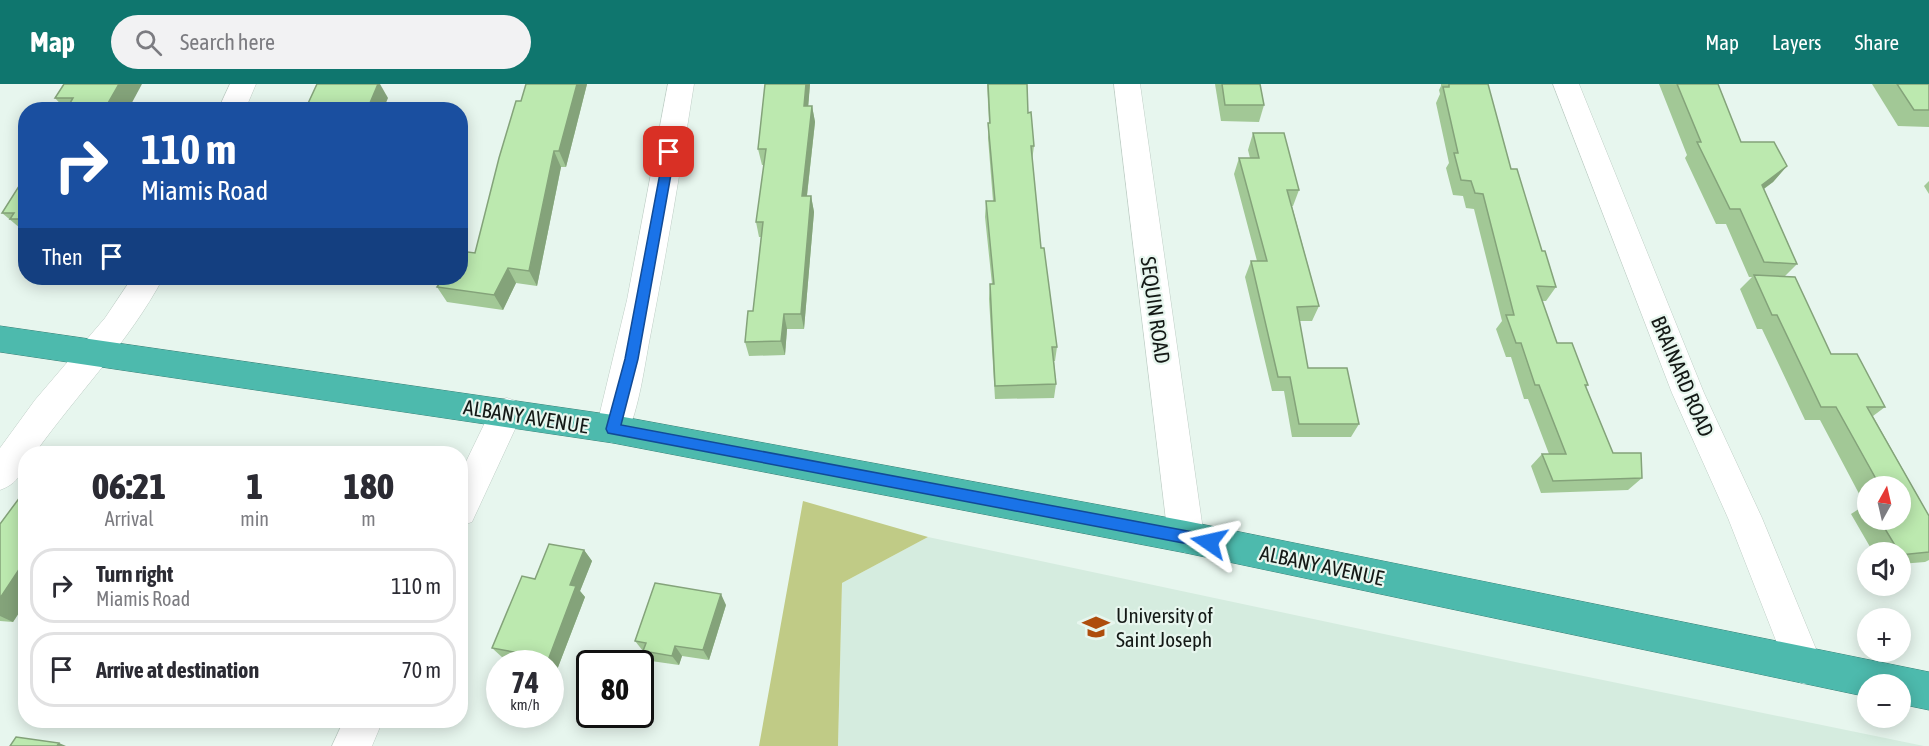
<!DOCTYPE html>
<meta charset="utf-8">
<style>
body{margin:0;font-family:"Asap Condensed",sans-serif;background:#f2f2f3;color:#2b2b33;height:100vh;display:flex;flex-direction:column;font-size:22px;white-space:nowrap}
*{box-sizing:border-box;margin:0}
p{font-size:20px;color:#7c7c81}
.icon{flex:none;width:33px;height:33px;fill:none;stroke:currentColor;stroke-width:2;stroke-linecap:round;stroke-linejoin:round}
.map{position:relative;flex:1;overflow:hidden}
.side{position:absolute;left:18px;top:362px;width:450px;height:282px;display:flex;flex-direction:column;background:#fff;border-radius:24px;box-shadow:0 3px 15px #0003}
.side>*{flex:none}
.banner{position:absolute;left:18px;top:18px;width:450px;height:183px;border-radius:24px;box-shadow:0 3px 15px #0003;background:#1a4fa0;color:#fff;overflow:hidden}
.needle{width:39px;rotate:8deg}
.buttons{position:absolute;left:1857px;top:392px;display:grid;gap:12px}
.buttons a{display:grid;place-items:center;width:54px;height:54px;border-radius:50%;background:#fff;box-shadow:0 3px 15px #0003;font-size:30px}
.speed{position:absolute;left:486px;top:566px;display:flex;gap:12px;font-size:30px;font-weight:700;text-align:center}
.speed>*{display:grid;place-content:center;width:78px;height:78px;border-radius:50%;background:#fff;box-shadow:0 3px 15px #0003;line-height:1}
.speed small{font-size:15px;font-weight:400}
.speed .limit{border:3px solid #111;border-radius:9px;background:#fff;color:#111}
.pin{position:absolute;display:grid;place-items:center;width:51px;height:51px;color:#fff;margin:-26px;border-radius:12px;box-shadow:0 3px 9px #0006}
.me{position:absolute;width:66px;margin:-33px;rotate:281deg;stroke-linejoin:round;filter:drop-shadow(0 0 4px #0008)}
.turn{display:flex;align-items:center;gap:21px;height:126px;padding:0 24px;font-size:27px}
.turn .icon{width:78px;height:78px;stroke-width:2.5}
.turn b{display:block;font-size:42px;line-height:51px}
.then{display:flex;align-items:center;height:57px;padding:0 24px;background:#0003;gap:12px;font-size:22px}
.eta{display:flex;justify-content:space-evenly;align-items:center;height:102px;text-align:center}
.eta b{font-size:36px;font-weight:800;line-height:42px}
ul{padding:0;list-style:none}
li{display:flex;align-items:center;gap:18px;height:75px;margin:0 12px 9px;padding:0 12px;border:3px solid #e1e1e2;border-radius:24px}
li div{flex:1}
li b{display:block;font-size:22px}
li em{font-style:normal}
header{display:flex;align-items:center;gap:36px;box-sizing:border-box;height:84px;padding:0 30px;background:#0f766e;color:#fff}
header strong{font-size:28px}
nav{display:flex;gap:33px;margin-inline-start:auto;font-size:21px}
.search{width:420px;height:54px;background:#f2f2f3;display:flex;align-items:center;gap:15px;box-sizing:border-box;padding:0 21px;border-radius:33px;color:#7c7c81;font-size:22px}
.map>svg:first-child{display:block}
.built{fill:#d5ecdf}
.forest{fill:#c0cb86}
.lines{fill:none;stroke-linecap:round;stroke-linejoin:round}
.minor-casing{stroke:#bfcec6;stroke-width:1}
.highway-casing{stroke:#398278;stroke-width:1}
.minor{fill:#fff;fill-rule:evenodd}
.highway{fill:#4dbaad;fill-rule:evenodd}
.wall{fill:#a2c896;fill-rule:evenodd}
.shaded-wall{fill:#84a37a}
.building{fill:#bce9af;stroke:#84a37a;stroke-width:1.5}
.route{fill:#1a73e8;stroke:#114b97;stroke-width:1.5}
.labels{text-anchor:middle;dominant-baseline:central;stroke-width:4.5;stroke-linejoin:round;paint-order:stroke}
.street-label{font-size:21px;fill:#141916;stroke:#e7f6ee}
.poi-label{font-size:21px;fill:#141916;stroke:#e7f6ee;text-anchor:start}
</style>
<header>
<strong>Map</strong>
<div class="search"><svg class="icon" aria-label="search" viewBox="0 0 24 24"><circle cx="10" cy="10" r="6"/><path d="M15 15l6 6"/></svg>Search here</div>
<nav><a>Map</a><a>Layers</a><a>Share</a></nav>
</header>
<div class="map">
<svg width="1929" height="662" viewBox="0 0 1929 662">
<rect width="100%" height="100%" fill="#e7f6ee"/>
<polygon class="built" points="928,453 1520,579 1924,662 838,662 842,499"/>
<polygon class="forest" points="803,417 928,453 842,499 838,662 759,662"/>
<g class="lines">
<defs>
<g id="minor">
<polygon points="230,0 256,0 245,26 218,26"/>
<path d="M668,0h26c-13,83 -27,166 -43,248 -7,35 -11,75 -26,107l-12,4 -12,-4 -5,-10 31,-129z"/>
<polygon points="1114,0 1140,0 1204,453 1198,464 1186,469 1174,464 1168,453"/>
<polygon points="1553,0 1579,0 1704,309 1762,434 1823,582 1817,595 1804,600 1791,595 1728,434 1672,309"/>
<path d="M132,194h31c-34,64 -86,116 -128,175h-9c0,18 -9,31 -26,37v-42l35,-48 70,-82z"/>
<polygon points="507,314 519,318 523,328 472,438 460,442 460,390 495,318"/>
<polygon points="344,636 383,636 372,662 332,662"/>
</g>
<polygon id="highway" points="0,242 613,331 1186,437 1929,588 1929,626 1900,620 1900,600 1868,600 1868,613 1186,469 613,359 0,268"/>
</defs>
<use href="#minor" class="minor-casing"/>
<use href="#highway" class="highway-casing"/>
<use href="#minor" class="minor"/>
<use href="#highway" class="highway"/>
</g>
<g class="wall">
<polygon points="64,0 128,26 66,26 55,14"/>
<polygon points="587,0 566,83 561,83 537,202 516,199 503,226 447,218 437,203 475,169 521,17"/>
<polygon points="765,0 810,0 808,22 812,22 815,38 807,112 811,112 814,128 804,245 787,245 785,271 749,272 745,258 753,227 761,153 759,153 756,138 764,81 762,81 758,65"/>
<polygon points="987,0 1027,0 1028,29 1034,62 1032,77 1041,164 1057,263 1055,277 1054,277 1056,300 1054,314 995,315 989,215 990,200 992,200 985,133 986,117 993,117 988,54 989,39"/>
<polygon points="1215,0 1260,0 1264,21 1259,38 1221,37"/>
<polygon points="1441,0 1488,0 1511,85 1556,203 1546,217 1542,217 1557,259 1588,301 1586,303 1613,369 1642,394 1628,406 1541,409 1531,382 1542,370 1549,370 1528,315 1524,315 1511,273 1506,273 1496,245 1502,237 1474,125 1466,124 1463,112 1453,111 1446,84 1449,79 1436,19 1440,10 1439,6 1441,2"/>
<path d="M1659,0h59l23,58 46,24 -14,16 -9,7 33,75 -12,12 46,78 54,53 -12,9 56,100v44l-4,2 -25,2v-12h-27l-22,-38 14,-9 -45,-85h-15l-43,-91h-5l-17,-40 12,-12h-3l-23,-53h-10l-31,-66 2,-3zM1868,402h32v33h-32z"/>
<polygon points="1872,0 1929,0 1929,43 1898,42"/>
<polygon points="1253,49 1299,106 1293,122 1292,122 1319,222 1312,237 1299,237 1308,284 1359,340 1351,353 1292,353 1284,307 1272,307 1245,193 1251,177 1257,177 1234,90 1239,74 1250,74 1248,66"/>
<polygon points="26,91 26,149 2,129"/>
<polygon points="1929,97 1929,110 1924,102"/>
<polygon points="26,405 26,518 13,538 0,537 0,440"/>
<polygon points="584,466 592,477 580,507 585,513 550,604 550,579 503,574 492,564 535,495"/>
<polygon points="726,521 709,576 682,572 679,581 651,577 635,557"/>
</g>
<g class="shaded-wall">
<polygon points="119,0 142,0 128,26 104,26"/>
<polygon points="378,0 380,0 388,14 383,26 367,26"/>
<polygon points="577,0 587,0 566,83 559,67"/>
<polygon points="806,0 810,0 807,38 804,22"/>
<polygon points="812,22 815,38 805,128 802,112"/>
<polygon points="554,67 561,83 537,202 529,187"/>
<polygon points="1787,82 1773,98 1748,116 1762,101"/>
<polygon points="811,112 814,128 804,245 801,230"/>
<polygon points="508,184 516,199 503,226 494,211"/>
<polygon points="784,230 787,245 785,271 781,257"/>
<polygon points="584,466 592,477 580,507 585,513 550,604 550,579 547,579 570,501"/>
<polygon points="26,475 26,518 13,538 0,532 0,514"/>
<polygon points="721,510 726,521 709,576 703,566"/>
<polygon points="675,562 682,572 679,581 672,572"/>
<polygon points="59,659 66,662 57,662"/>
</g>
<g class="building">
<polygon points="64,0 119,0 104,26 66,26 73,14 55,14"/>
<polygon points="317,0 378,0 367,26 305,26"/>
<polygon points="526,0 577,0 559,67 554,67 529,187 508,184 494,211 437,203 443,194 460,194 460,167 475,169 499,74 516,17 521,17"/>
<polygon points="765,0 806,0 804,22 812,22 802,112 811,112 801,230 784,230 781,257 745,258 748,227 753,227 763,138 756,138 766,65 758,65"/>
<polygon points="988,0 1027,0 1028,29 1031,28 1034,62 1031,62 1041,164 1044,164 1057,263 1052,263 1056,300 995,302 990,200 994,200 986,117 995,117 988,39 990,39"/>
<polygon points="1222,0 1260,0 1264,21 1225,21"/>
<polygon points="1449,0 1488,0 1511,85 1517,85 1542,167 1545,167 1556,203 1537,202 1557,259 1572,259 1588,301 1585,301 1613,369 1641,369 1642,394 1553,397 1542,370 1566,370 1539,301 1535,301 1521,259 1516,259 1506,231 1514,231 1483,110 1475,109 1471,97 1461,96 1454,69 1458,69 1443,3 1449,3"/>
<polygon points="1677,0 1718,0 1741,58 1774,58 1787,82 1762,101 1797,180 1764,178 1740,125 1730,125 1697,58 1701,58"/>
<polygon points="1897,0 1929,0 1929,26 1914,26"/>
<polygon points="1253,49 1284,49 1299,106 1287,106 1319,222 1297,223 1308,284 1347,284 1359,340 1299,340 1290,293 1278,293 1251,177 1267,177 1239,74 1259,74"/>
<polygon points="26,91 26,135 10,135 14,129 2,129"/>
<polygon points="1754,191 1795,193 1831,270 1857,270 1885,323 1867,323 1929,432 1929,468 1900,471 1900,468 1899,468 1879,435 1900,435 1900,402 1880,402 1836,323 1821,323 1777,231 1772,231"/>
<polygon points="26,405 26,475 0,514 0,440"/>
<polygon points="549,460 584,466 570,501 576,502 547,579 510,579 514,568 492,564 522,492 535,495"/>
<polygon points="655,499 721,510 703,566 675,562 672,572 643,567 646,559 635,557"/>
<polygon points="16,653 59,659 57,662 10,662"/>
</g>
<polygon class="route" points="669,64 675,68 638,275 621,341 1209,451 1214,453 1216,458 1214,462 1209,464 608,349 606,345 625,275 664,68"/>
<defs>
<symbol id="university-bare" viewBox="-9 -9 18 18"><path d="M0-5L7-2L0 1L-7-2ZM-4 1L0 2.5L4 1V4Q0 6-4 4Z" fill="#ae4d0c" stroke="#e7f6ee" stroke-width="2.5" paint-order="stroke"/></symbol>
</defs>
<g fill-rule="evenodd">
<use href="#university-bare" x="1077" y="524" width="38" height="38"/>
</g>
<g class="labels">
<g class="street-label">
<text transform="translate(1156 226) rotate(82)">SEQUIN ROAD</text>
<text transform="translate(1683 292) rotate(67)">BRAINARD ROAD</text>
<text transform="translate(526 332) rotate(9)">ALBANY AVENUE</text>
<text transform="translate(1322 481) rotate(12)">ALBANY AVENUE</text>
</g>
<g class="poi-label">
<text x="1116" y="531">University of<tspan x="1116" dy="24">Saint Joseph</tspan></text>
</g>
</g>
</svg>
<div class="buttons">
<a><svg class="needle" viewBox="-14 -14 28 28"><path d="M0-13l5 13h-10z" fill="#e53935"/><path d="M0 13l5-13h-10z" fill="#7c7c81"/></svg></a>
<a><svg class="icon" aria-label="sound" viewBox="0 0 24 24"><path d="M4 9h4l5-4v14l-5-4H4zM17 9q2 3 0 6"/></svg></a>
<a>+</a>
<a>−</a>
</div>
<div class="speed"><div>74<small>km/h</small></div><div class="limit">80</div></div>
<div class="pin" style="left:669px;top:68px;background:#d93025"><svg class="icon" aria-label="arrive" viewBox="0 0 24 24"><path d="M6 21V4h12l-3 4 3 4H6"/></svg></div>
<svg class="me" style="left:1209px;top:458px" viewBox="-20 -20 40 40"><path d="M0-17L14 15 0 8-14 15z" fill="#1a73e8" stroke="#fff" stroke-width="4"/></svg>
<div class="banner">
<div class="turn"><svg class="icon" aria-label="right" viewBox="0 0 24 24"><path d="M7 20v-9h11M14 6l5 5-5 5"/></svg><div><b>110 m</b>Miamis Road</div></div>
<div class="then">Then<svg class="icon" aria-label="arrive" viewBox="0 0 24 24"><path d="M6 21V4h12l-3 4 3 4H6"/></svg></div>
</div>
<section class="side">
<div class="eta">
<div><b>06:21</b><p>Arrival</p></div>
<div><b>1</b><p>min</p></div>
<div><b>180</b><p>m</p></div>
</div>
<ul>
<li><svg class="icon" aria-label="right" viewBox="0 0 24 24"><path d="M7 20v-9h11M14 6l5 5-5 5"/></svg><div><b>Turn right</b><p>Miamis Road</p></div><em>110 m</em></li>
<li><svg class="icon" aria-label="arrive" viewBox="0 0 24 24"><path d="M6 21V4h12l-3 4 3 4H6"/></svg><div><b>Arrive at destination</b></div><em>70 m</em></li>
</ul>
</section>
</div>
